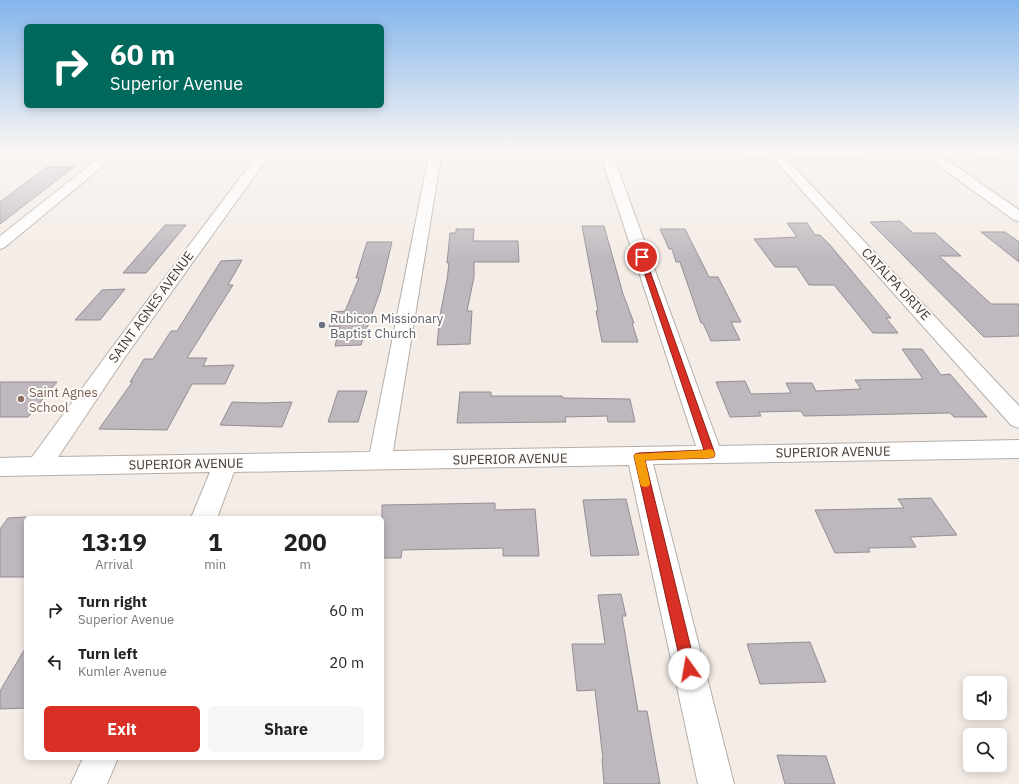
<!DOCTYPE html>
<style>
body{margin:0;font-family:"IBM Plex Sans",sans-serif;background:#f6f6f6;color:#222;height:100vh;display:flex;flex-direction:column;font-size:15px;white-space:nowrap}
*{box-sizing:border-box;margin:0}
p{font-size:13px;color:#767676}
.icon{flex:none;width:22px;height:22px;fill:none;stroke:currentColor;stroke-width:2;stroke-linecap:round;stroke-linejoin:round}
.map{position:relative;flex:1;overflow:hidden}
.side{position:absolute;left:24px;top:516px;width:360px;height:244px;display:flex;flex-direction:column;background:#fff;border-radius:6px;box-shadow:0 2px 10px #0003}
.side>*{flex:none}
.guide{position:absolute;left:24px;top:24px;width:360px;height:84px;border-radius:6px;box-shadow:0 2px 10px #0003;background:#00695c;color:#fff;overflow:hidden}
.tools{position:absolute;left:963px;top:676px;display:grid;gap:8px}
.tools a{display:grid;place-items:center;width:44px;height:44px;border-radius:6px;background:#fff;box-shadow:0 2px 10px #0003;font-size:20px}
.pin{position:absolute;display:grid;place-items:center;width:34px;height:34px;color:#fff;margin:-17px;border:2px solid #fff;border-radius:50%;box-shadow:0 1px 4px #0007}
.me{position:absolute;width:44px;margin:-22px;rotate:347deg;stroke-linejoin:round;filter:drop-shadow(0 0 3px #0008)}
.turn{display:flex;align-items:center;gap:14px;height:84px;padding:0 20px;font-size:18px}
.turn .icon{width:52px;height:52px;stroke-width:2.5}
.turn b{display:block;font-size:28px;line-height:34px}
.eta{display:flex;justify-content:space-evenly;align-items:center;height:68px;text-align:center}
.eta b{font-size:24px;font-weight:700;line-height:28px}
.primary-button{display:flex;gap:8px;margin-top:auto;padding:8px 20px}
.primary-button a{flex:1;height:46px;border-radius:6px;background:#d93025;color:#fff;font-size:16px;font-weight:700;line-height:46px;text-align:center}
.primary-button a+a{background:#f6f6f6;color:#222}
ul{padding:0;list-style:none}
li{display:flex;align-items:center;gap:12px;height:52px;padding:0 20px}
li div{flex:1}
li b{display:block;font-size:15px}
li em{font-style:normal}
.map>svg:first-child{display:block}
.building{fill:#beb7be;stroke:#948e94}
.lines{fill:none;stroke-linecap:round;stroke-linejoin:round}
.street-casing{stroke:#b6aea8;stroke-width:2}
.secondary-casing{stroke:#b6aea8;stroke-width:2}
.street{fill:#fff;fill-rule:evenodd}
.secondary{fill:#fff;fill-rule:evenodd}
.route{fill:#d93025;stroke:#8d1f18}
.slow{fill:#f59e0b}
.worship-dot{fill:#6b7280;stroke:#fefbf8;stroke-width:1.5}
.education-dot{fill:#8d6e63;stroke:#fefbf8;stroke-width:1.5}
.labels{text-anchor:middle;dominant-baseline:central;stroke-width:4;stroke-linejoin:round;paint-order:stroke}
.street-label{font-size:13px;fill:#3c3936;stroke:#fefbf8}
.worship-label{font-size:13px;fill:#5b616d;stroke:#fefbf8;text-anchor:start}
.education-label{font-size:13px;fill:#785e54;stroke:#fefbf8;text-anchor:start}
</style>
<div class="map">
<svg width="1019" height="784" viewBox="0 0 1019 784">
<rect width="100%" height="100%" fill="#f4ece6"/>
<g class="building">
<polygon points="47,167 74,167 0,224 0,202"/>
<polygon points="900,221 913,233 935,233 961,256 939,256 991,304 1019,304 1019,336 984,337 870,222"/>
<polygon points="787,223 807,223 815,235 820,235 830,245 891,318 886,318 898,333 873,333 834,285 809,285 797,267 775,267 754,239 797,237"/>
<polygon points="165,225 186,225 146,273 123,273"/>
<polygon points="582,226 604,226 623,294 634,323 632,323 638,342 602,342 596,311 598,311"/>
<polygon points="456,229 474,229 473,241 518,241 519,262 474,262 474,277 467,311 472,311 470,344 437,345 439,325 438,325 447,280 449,263 447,263 450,233 456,233"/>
<polygon points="660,229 685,229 709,277 718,277 741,322 731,322 740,340 711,341 703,323 701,323 680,262 676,262 672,249 669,249"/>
<polygon points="981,232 1005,232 1019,242 1019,262"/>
<polygon points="367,242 392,242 380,292 361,345 335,346 340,326 329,327 334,312 345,311 359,278 356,278"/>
<polygon points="242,260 228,285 233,285 187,358 207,358 203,366 234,365 225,384 192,384 167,430 99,429 133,381 130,382 144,359 153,359 171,331 177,331 221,261"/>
<polygon points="125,289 100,320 75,320 102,290"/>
<polygon points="902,349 922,349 941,375 950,374 987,417 954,417 950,413 804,416 801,411 759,412 761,416 730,417 716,382 745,381 751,394 791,393 786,383 812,383 816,391 861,389 855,380 923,379"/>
<polygon points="0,382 57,382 28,417 0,417"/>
<polygon points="338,391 367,391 358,422 328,422"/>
<polygon points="460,392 491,392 491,396 562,396 563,398 630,399 635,422 608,422 607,416 565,417 566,422 457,423"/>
<polygon points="232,402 264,403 292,402 282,427 220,425"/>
<polygon points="931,498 957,535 910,537 916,547 868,548 870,552 835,553 815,510 904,508 898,499"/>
<polygon points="626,499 639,555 591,556 583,500"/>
<polygon points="495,503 495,510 535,509 539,556 503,556 503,548 402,550 401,558 382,558 382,505"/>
<polygon points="26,517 26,577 0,577 0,529 8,518"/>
<polygon points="621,594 626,616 622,616 638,711 647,711 660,784 604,784 602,759 603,759 595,690 577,691 572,644 605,644 598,595"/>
<polygon points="810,642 826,682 760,684 747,644"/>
<polygon points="26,647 26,708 0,709 0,691"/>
<polygon points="777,755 826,756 835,784 785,784"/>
</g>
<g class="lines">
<defs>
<g id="street">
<polygon points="109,150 122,150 5,247 0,249 0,236"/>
<polygon points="261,150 273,150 125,357 58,457 370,452 430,150 442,150 393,451 696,446 599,150 611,150 719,446 1019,440 1019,458 653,464 734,784 698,784 629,465 234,472 217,518 191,518 210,472 0,476 0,458 32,457 111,349"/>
<polygon points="766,150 778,150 1019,406 1019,428 1011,425"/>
<polygon points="924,150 933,150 1019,210 1019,221 1014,220 924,155 922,152"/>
<polygon points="83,758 118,758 107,784 71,784"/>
</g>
<polygon id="secondary" points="637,150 983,150 1019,152 1019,160 962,156 776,158 643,154 639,153"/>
</defs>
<use href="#street" class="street-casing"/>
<use href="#secondary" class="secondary-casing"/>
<use href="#street" class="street"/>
<use href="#secondary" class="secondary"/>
</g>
<linearGradient id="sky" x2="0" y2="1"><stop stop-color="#83b5eb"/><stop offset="0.58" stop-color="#faf6f4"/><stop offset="1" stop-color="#faf6f4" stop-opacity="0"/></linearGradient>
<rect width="1019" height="260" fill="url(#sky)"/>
<polygon class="route" points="640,255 645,257 715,454 714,457 710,458 645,460 696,669 694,674 689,676 684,674 682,669 634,456 635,454 639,453 704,450 639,257"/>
<polygon class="slow" points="710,449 713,450 715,454 714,457 710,458 645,460 650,483 649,486 645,487 641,486 640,483 634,456 635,454 706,450"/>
<circle class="worship-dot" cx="322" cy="325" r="4"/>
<circle class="education-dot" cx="21" cy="399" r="4"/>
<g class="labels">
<g class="street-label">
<text transform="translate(896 284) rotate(47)">CATALPA DRIVE</text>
<text transform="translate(151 307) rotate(-54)">SAINT AGNES AVENUE</text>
<text transform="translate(833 452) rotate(-1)">SUPERIOR AVENUE</text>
<text transform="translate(510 459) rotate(-1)">SUPERIOR AVENUE</text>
<text transform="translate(186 464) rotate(-1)">SUPERIOR AVENUE</text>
</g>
<g class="worship-label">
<text x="330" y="318">Rubicon Missionary<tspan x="330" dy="15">Baptist Church</tspan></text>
</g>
<g class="education-label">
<text x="29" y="392">Saint Agnes<tspan x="29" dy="15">School</tspan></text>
</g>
</g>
</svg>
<div class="tools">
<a><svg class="icon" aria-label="sound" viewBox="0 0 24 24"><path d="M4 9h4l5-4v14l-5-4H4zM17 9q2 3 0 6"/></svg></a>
<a><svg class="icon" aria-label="search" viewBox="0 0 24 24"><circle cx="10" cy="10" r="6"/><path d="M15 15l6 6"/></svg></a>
</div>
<div class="pin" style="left:642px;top:257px;background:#d93025"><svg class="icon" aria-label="arrive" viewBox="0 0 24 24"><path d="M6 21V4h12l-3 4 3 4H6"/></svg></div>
<svg class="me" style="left:689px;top:669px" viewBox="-20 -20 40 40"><circle r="19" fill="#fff"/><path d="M0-13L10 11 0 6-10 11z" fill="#d93025"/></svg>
<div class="guide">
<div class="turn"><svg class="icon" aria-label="right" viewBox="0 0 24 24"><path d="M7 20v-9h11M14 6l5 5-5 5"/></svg><div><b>60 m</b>Superior Avenue</div></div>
</div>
<section class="side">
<div class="eta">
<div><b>13:19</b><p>Arrival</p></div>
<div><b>1</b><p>min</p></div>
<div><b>200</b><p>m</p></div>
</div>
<ul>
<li><svg class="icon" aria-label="right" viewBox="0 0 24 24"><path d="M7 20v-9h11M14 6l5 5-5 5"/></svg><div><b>Turn right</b><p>Superior Avenue</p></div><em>60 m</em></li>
<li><svg class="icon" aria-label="left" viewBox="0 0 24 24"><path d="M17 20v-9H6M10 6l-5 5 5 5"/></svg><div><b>Turn left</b><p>Kumler Avenue</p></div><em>20 m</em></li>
</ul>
<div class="primary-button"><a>Exit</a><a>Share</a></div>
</section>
</div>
